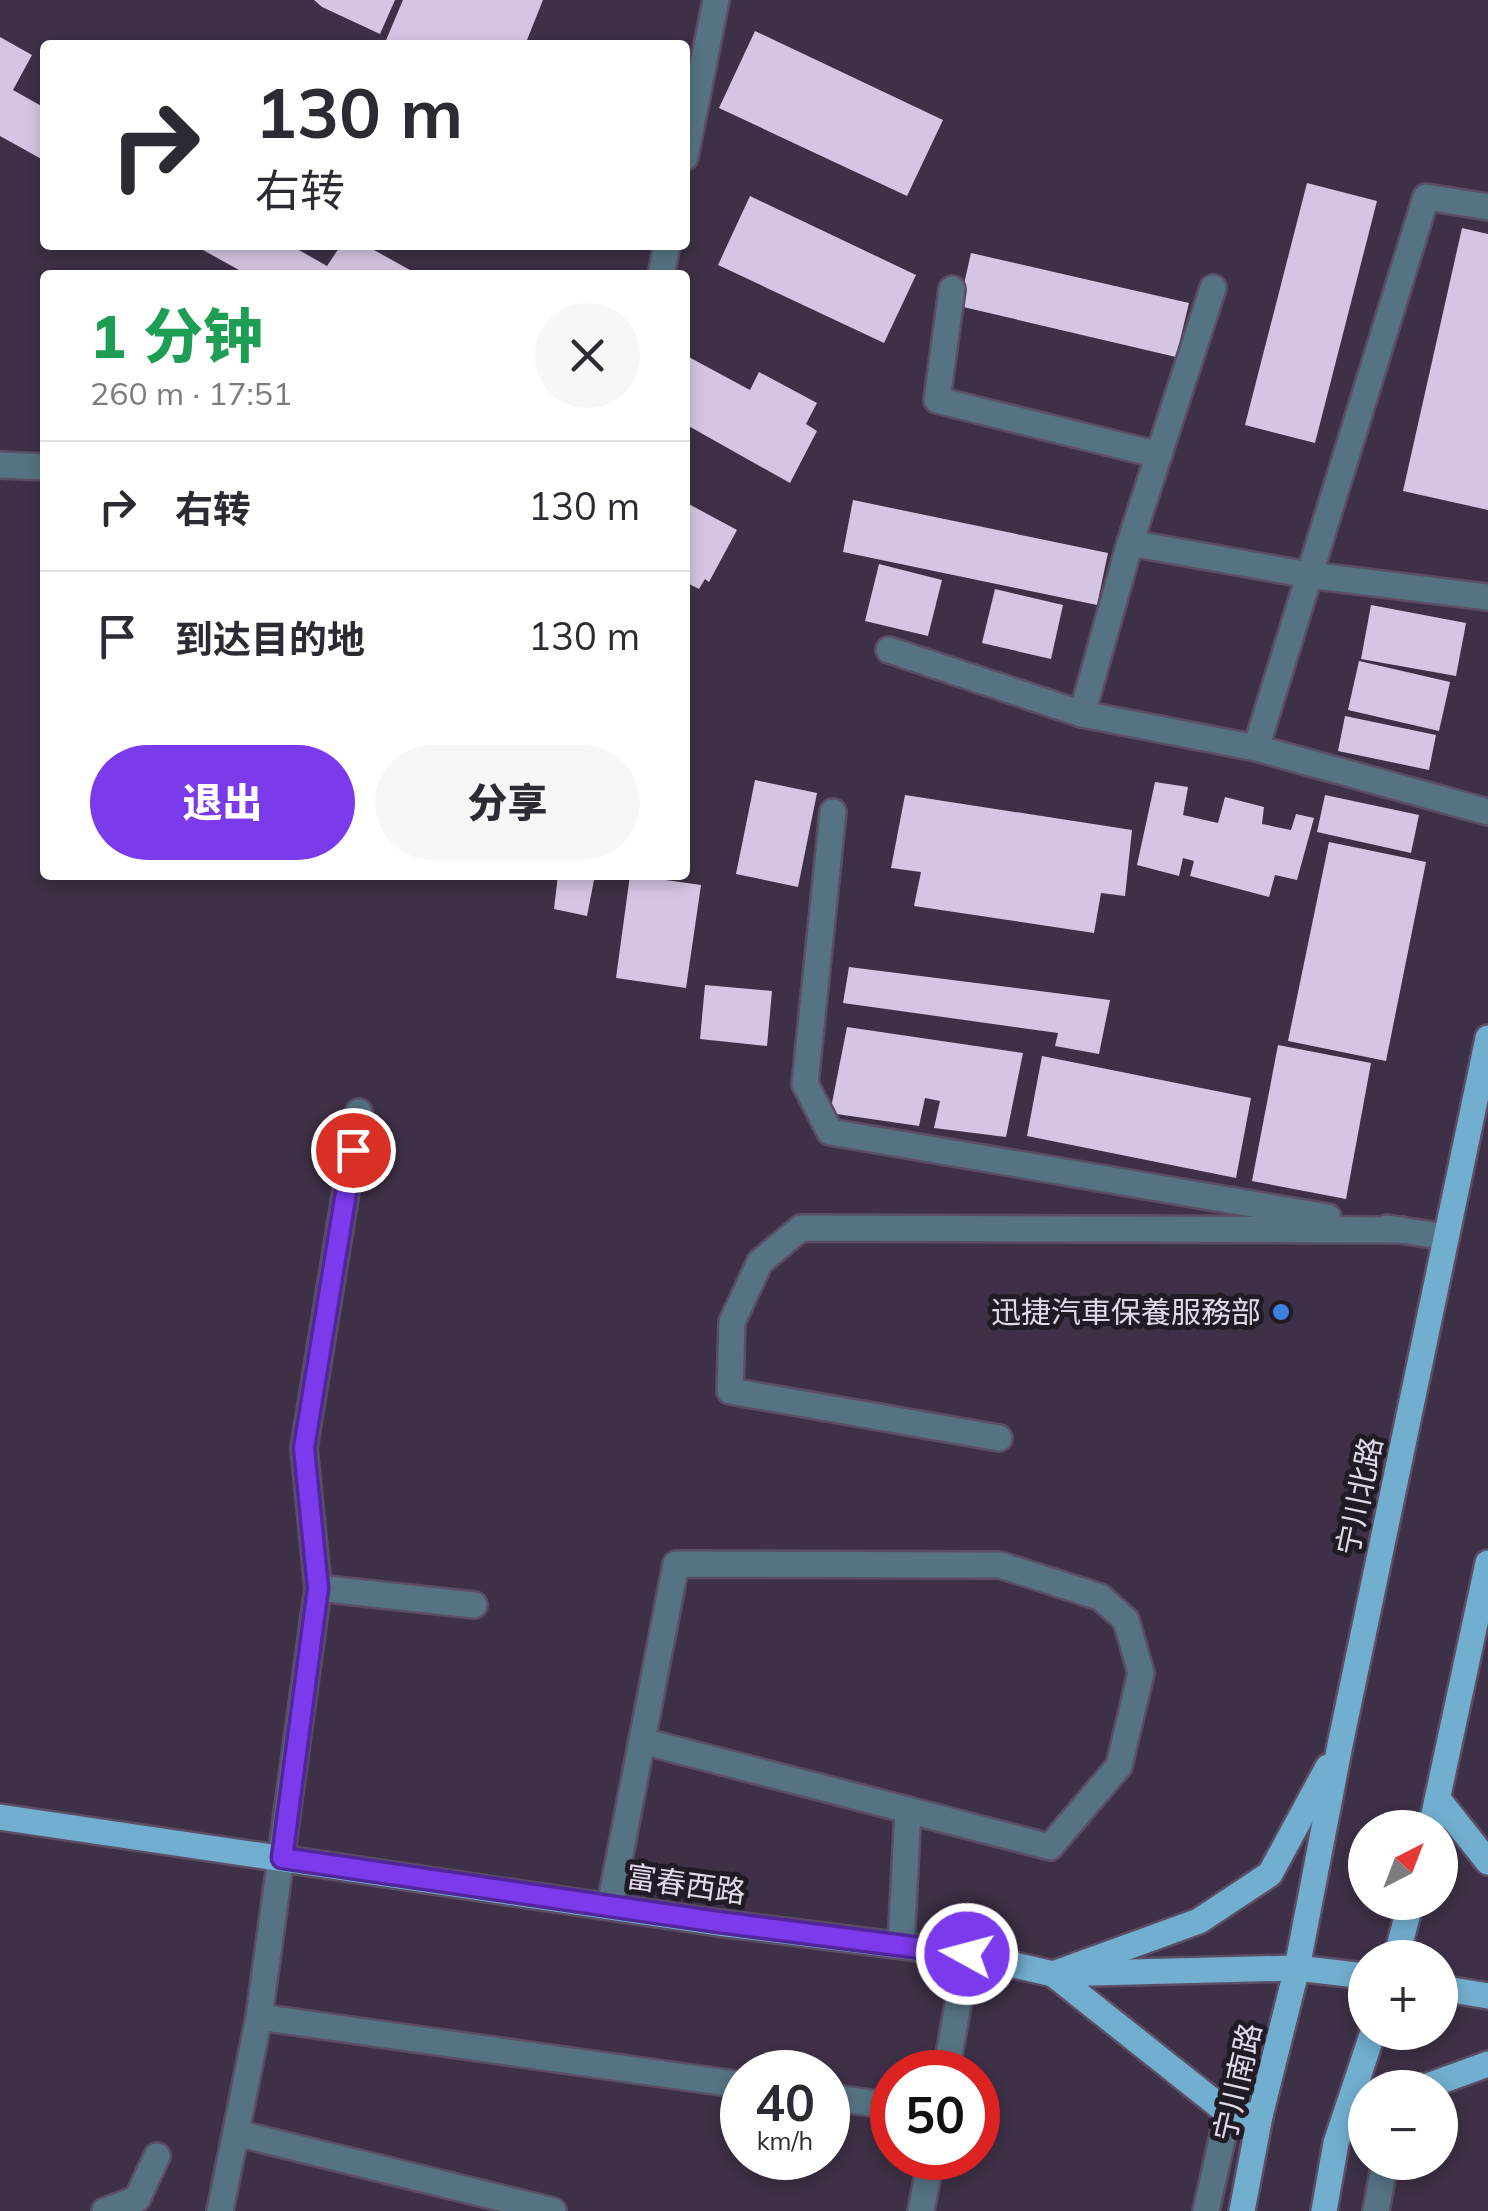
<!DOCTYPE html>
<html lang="zh">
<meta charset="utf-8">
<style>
body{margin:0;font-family:Mulish,"Noto Sans SC",sans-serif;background:#f7f7f7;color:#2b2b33;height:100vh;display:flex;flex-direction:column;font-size:38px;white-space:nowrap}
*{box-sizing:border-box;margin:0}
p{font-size:32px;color:#7c7c81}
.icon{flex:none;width:55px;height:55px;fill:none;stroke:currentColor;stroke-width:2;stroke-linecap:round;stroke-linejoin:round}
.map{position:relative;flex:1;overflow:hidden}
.panel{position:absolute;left:40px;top:270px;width:650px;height:610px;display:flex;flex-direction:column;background:#fff;border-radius:10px;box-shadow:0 5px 15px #0003}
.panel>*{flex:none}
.top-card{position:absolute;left:40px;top:40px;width:650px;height:210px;border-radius:10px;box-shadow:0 5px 15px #0003;background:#fff;color:#2b2b33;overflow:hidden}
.needle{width:65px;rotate:42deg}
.controls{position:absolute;left:1348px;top:1810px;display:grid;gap:20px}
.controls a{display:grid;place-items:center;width:110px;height:110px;border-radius:50%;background:#fff;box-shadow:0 5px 15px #0003;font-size:50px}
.speed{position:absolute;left:720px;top:2050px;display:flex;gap:20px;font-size:50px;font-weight:700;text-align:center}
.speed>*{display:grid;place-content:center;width:130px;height:130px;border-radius:50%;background:#fff;box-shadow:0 5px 15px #0003;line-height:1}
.speed small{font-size:25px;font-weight:400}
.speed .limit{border:15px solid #d22;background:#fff;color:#111}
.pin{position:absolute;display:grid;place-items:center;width:85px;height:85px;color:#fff;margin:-42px;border:5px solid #fff;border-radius:50%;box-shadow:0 2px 10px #0007}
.me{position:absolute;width:110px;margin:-55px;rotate:277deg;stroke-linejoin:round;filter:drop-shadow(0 0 8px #0008)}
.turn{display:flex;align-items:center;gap:35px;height:210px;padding:0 50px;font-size:45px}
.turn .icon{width:130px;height:130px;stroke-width:2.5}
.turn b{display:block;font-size:70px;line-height:85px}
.round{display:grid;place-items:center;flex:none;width:105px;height:105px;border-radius:52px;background:#f7f7f7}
.headline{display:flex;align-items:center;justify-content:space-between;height:170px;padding:0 50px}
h1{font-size:60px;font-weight:800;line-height:75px;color:#1e9e55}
.cta{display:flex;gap:20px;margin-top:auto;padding:20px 50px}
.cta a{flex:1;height:115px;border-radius:60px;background:#7c3aed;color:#fff;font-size:40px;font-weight:800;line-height:115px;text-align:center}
.cta a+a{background:#f7f7f7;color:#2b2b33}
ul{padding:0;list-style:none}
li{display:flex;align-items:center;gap:30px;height:130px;padding:0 50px;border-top:2px solid #e1e1e2}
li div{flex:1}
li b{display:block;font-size:38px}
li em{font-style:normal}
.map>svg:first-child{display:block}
.building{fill:#d4c5e2}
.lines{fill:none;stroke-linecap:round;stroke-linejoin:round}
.minor-casing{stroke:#5b4e64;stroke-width:30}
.major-casing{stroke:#5b4e64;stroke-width:30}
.minor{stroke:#567383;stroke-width:25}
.major{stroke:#72aecf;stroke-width:25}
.route-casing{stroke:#51269a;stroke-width:25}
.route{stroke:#7c3aed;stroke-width:18}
.shop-dot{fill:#3f7fe0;stroke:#211b26;stroke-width:4}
.labels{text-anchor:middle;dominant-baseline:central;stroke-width:10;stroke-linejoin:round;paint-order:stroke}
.poi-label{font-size:30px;fill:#e1d9e8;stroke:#211b26;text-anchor:end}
.street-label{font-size:30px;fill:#e1d9e8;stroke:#211b26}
</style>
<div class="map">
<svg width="1488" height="2211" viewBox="0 0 1488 2211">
<rect width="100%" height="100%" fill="#3d3047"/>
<g class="building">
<polygon points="314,0 395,0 380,34 322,7"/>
<polygon points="403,0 543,0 525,45 384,45"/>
<polygon points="755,31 943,120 907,196 719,108"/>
<polygon points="0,37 32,55 13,90 45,108 45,161 0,136"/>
<polygon points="1307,183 1377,201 1315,443 1245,425"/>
<polygon points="750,196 916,275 884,343 718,265"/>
<polygon points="1462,228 1488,234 1488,510 1403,491"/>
<polygon points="194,245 290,245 327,266 341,245 365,245 419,275 248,275"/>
<polygon points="971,253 1189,303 1176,357 959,306"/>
<polygon points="685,355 750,390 759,372 817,403 806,424 817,431 790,483 685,424"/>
<polygon points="853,500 1108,553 1097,605 843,552"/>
<polygon points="685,502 737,530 709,582 705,579 699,589 685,582"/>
<polygon points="879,564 942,580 928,636 865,621"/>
<polygon points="995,589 1063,605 1051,659 982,643"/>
<polygon points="1371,605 1466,623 1456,676 1361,659"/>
<polygon points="1359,661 1450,682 1439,731 1348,710"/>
<polygon points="1345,716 1436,735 1429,770 1338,751"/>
<polygon points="755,780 817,793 798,887 736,874"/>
<polygon points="1155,782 1188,787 1183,815 1218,823 1225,797 1264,807 1262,824 1291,830 1296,814 1314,818 1297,880 1275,875 1269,897 1190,876 1194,861 1183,858 1179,876 1137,865"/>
<polygon points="905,795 1132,830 1125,896 1101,893 1094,933 914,906 921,872 891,868"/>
<polygon points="1325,795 1419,815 1411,853 1317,832"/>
<polygon points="1329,842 1426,862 1386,1061 1288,1041"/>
<polygon points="558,875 595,875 587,916 554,909"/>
<polygon points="630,875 701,885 686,988 616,978"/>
<polygon points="849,967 1110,1000 1099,1054 1055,1046 1058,1033 843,1003"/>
<polygon points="705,985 772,991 767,1046 700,1039"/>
<polygon points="847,1027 1023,1053 1006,1137 934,1128 940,1101 925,1098 919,1126 830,1113"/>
<polygon points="1278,1045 1371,1063 1346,1199 1252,1181"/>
<polygon points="1042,1056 1251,1098 1236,1178 1027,1136"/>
</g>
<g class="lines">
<defs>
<g id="minor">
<polyline points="685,157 716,0"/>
<polyline points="1488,207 1426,197 1256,748 1488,812"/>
<polyline points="661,275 667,245"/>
<polyline points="952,289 937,400 1159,455"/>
<polyline points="0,465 45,467"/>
<polyline points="1130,543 1213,288"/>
<polyline points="889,650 1082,714"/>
<polyline points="1256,748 1082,714 1130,543 1309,575 1488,597"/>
<polyline points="833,812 805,1084 830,1132 1328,1217"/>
<polyline points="1387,1228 1446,1237"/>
<polyline points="999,1438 730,1391 732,1322 760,1262 801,1228 1402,1230"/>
<polyline points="318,1588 474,1605"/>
<polyline points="610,1906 676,1564 1000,1565 1100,1597 1126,1620 1141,1673 1119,1766 1050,1847 642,1741"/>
<polyline points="901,1945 908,1810"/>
<polyline points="259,2017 742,2085"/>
<polyline points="946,2072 967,1954"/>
<polyline points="828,2097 892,2106"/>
<polyline points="236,2133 553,2211"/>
<polyline points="105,2211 137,2199 157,2156"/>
<polyline points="220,2211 259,2017 318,1588 304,1448 359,1112"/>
<polyline points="921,2211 931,2158"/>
<polyline points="1206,2211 1228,2113"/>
<polyline points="1376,2211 1385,2162"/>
</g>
<g id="major">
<polyline points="1438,1799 1488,1862"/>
<polyline points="0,1817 718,1923 967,1954 1053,1974 1297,1968 1365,1976"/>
<polyline points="1431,1828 1488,1563"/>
<polyline points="1396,1958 1411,1902"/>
<polyline points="1440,1988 1488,1996"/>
<polyline points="1422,2088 1488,2064"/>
<polyline points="1260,2116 1228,2113 1053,1974 1199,1921 1270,1874 1328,1767"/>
<polyline points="1242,2211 1260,2116 1297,1968 1340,1745 1488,1038"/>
<polyline points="1324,2211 1336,2143 1373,2032"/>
</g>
</defs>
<use href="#minor" class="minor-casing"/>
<use href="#major" class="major-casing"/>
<use href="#minor" class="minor"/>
<use href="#major" class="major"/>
</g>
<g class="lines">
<defs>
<polyline id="route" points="353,1150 304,1448 318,1588 282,1858 718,1922 967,1954"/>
</defs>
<use href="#route" class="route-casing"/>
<use href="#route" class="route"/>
</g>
<circle class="shop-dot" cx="1281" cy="1312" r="10"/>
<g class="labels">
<g class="poi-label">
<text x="1261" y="1312">迅捷汽車保養服務部</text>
</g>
<g class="street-label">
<text transform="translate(1359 1496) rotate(-78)">宁川北路</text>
<text transform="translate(686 1884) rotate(8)">富春西路</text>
<text transform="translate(1237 2082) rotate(-77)">宁川南路</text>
</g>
</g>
</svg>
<div class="controls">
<a><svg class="needle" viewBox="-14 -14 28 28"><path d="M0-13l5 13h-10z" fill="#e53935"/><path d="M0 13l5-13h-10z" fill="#7c7c81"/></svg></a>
<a>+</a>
<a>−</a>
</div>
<div class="speed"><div>40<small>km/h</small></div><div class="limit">50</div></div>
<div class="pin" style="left:353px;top:1150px;background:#d93025"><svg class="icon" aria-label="arrive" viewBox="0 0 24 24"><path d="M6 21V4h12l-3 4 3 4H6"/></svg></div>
<svg class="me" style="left:967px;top:1954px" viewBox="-20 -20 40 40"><circle r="17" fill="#7c3aed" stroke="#fff" stroke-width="3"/><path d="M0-11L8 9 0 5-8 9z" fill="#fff"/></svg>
<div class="top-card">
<div class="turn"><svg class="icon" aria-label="right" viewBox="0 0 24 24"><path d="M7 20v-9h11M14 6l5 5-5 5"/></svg><div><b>130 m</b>右转</div></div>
</div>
<section class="panel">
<div class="headline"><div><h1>1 分钟</h1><p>260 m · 17:51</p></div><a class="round"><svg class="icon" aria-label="close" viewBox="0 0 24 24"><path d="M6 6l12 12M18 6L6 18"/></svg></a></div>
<ul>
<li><svg class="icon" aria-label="right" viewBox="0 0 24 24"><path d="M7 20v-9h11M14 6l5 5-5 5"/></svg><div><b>右转</b></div><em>130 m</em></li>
<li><svg class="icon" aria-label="arrive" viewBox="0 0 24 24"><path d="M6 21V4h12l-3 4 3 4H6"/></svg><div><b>到达目的地</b></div><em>130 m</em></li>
</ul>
<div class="cta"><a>退出</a><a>分享</a></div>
</section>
</div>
